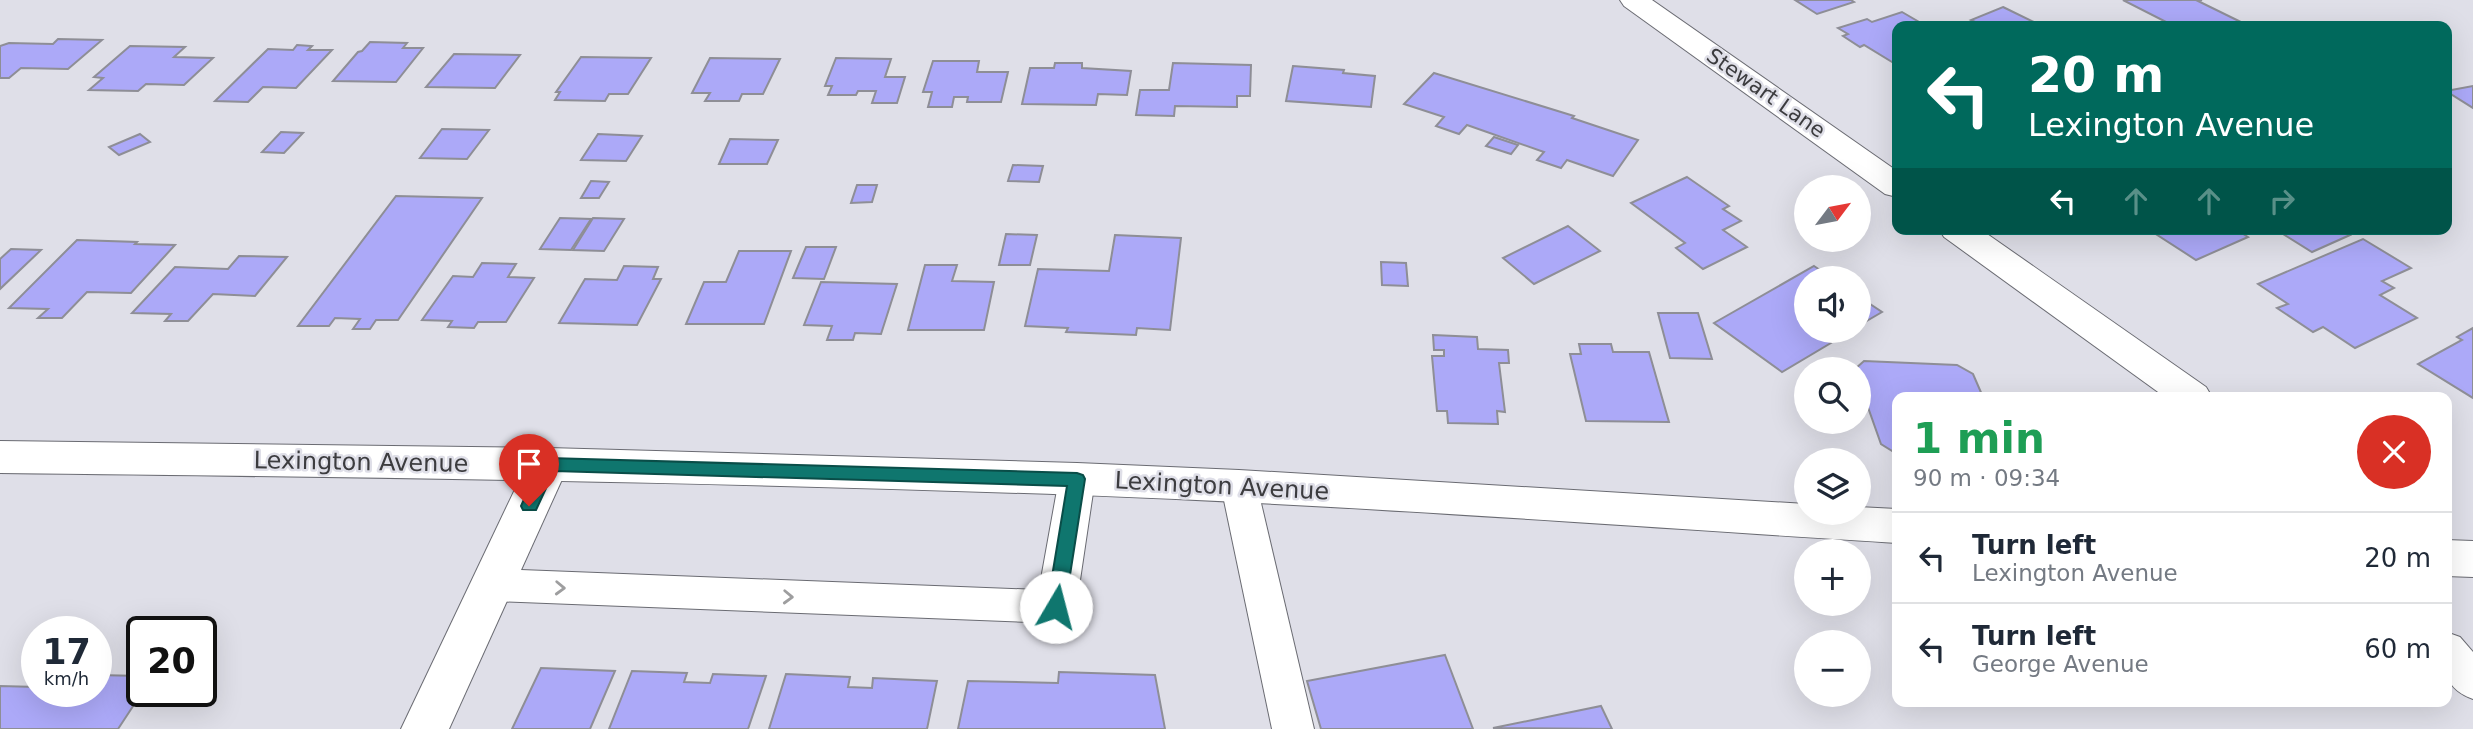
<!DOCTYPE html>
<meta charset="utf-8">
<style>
body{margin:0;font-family:"DejaVu Sans",sans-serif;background:#f2f2f3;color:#1f2937;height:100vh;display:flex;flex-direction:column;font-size:26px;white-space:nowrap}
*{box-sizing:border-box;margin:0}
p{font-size:23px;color:#747a83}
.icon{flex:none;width:38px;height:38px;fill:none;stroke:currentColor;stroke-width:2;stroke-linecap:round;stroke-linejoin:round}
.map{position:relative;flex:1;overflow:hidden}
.drawer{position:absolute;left:1892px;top:392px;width:560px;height:315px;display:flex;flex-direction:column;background:#fff;border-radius:14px;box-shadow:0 7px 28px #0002}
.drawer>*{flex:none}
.top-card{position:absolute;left:1892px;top:21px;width:560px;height:214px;border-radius:14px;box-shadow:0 7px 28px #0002;background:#00695c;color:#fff;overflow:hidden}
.needle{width:46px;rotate:58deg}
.tools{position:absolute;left:1794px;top:175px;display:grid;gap:14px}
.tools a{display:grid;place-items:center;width:77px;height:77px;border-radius:50%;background:#fff;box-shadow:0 7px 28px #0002;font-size:35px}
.speed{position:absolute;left:21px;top:616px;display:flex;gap:14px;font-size:35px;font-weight:700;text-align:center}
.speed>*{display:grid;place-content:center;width:91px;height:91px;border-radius:50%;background:#fff;box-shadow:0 7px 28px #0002;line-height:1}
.speed small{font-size:18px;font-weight:400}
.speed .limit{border:4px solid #111;border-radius:10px;background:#fff;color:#111}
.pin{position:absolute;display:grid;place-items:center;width:60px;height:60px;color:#fff;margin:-72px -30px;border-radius:50% 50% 50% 0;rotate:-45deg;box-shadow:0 0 7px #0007}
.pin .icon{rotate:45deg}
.me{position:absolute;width:77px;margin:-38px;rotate:8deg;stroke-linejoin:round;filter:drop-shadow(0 0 5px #0008)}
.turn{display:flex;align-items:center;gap:24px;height:147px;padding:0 21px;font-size:32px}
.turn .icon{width:91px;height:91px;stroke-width:2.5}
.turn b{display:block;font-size:49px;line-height:60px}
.lanes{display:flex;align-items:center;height:66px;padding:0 21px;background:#0003;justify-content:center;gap:35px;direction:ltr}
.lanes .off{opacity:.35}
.round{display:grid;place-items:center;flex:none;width:74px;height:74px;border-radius:37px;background:#f2f2f3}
.head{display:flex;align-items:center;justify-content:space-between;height:119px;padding:0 21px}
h1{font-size:42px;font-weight:800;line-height:52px;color:#1e9e55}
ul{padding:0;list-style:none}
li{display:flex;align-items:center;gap:21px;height:91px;padding:0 21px;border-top:2px solid #e0e1e3}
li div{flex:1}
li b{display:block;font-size:26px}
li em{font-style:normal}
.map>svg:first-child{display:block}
.building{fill:#aca9f8;stroke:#8e8e96;stroke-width:2}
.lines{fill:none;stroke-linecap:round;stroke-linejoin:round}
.lane-casing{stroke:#6a6b72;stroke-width:2}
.street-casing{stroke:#6a6b72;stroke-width:2}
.primary-casing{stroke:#6a6b72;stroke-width:2}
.lane{fill:#fff;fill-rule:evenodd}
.street{fill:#fff;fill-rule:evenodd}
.primary{fill:#fff;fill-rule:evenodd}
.oneway{stroke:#9e9e9f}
.route{fill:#0f766e;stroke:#0a4d48;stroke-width:2}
.labels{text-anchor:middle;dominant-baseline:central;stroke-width:5;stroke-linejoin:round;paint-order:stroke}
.far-street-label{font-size:21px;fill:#3c3c3f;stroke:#dfdfe8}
.street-label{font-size:24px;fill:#3c3c3f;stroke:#dfdfe8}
</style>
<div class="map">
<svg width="2473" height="729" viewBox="0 0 2473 729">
<rect width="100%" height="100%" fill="#dfdfe8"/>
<g class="building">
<polygon points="1795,0 1851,0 1854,2 1817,14"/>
<polygon points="2123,0 2202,0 2198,1 2249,26 2180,26 2170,24"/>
<polygon points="2003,7 2036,23 2029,26 1983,26 1971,20"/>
<polygon points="1902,12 1926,26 1897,26 1897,65 1864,45 1860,47 1843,36 1848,34 1838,28 1867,19 1872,22"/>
<polygon points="58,39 102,40 68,69 21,68 9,78 0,78 0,46 9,43 53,44"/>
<polygon points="370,42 407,43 403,48 423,48 396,82 333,81 358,52 362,51"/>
<polygon points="297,45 312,46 308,50 332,50 296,88 263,87 248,102 215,101 268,49 293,50"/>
<polygon points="130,46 185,47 174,57 213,58 184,85 146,84 138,91 89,90 103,78 94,77"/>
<polygon points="454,54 520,55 495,88 426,87"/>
<polygon points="581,57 651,58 628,94 609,94 605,101 555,100 560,92 556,92"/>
<polygon points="710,58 780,59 763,94 742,94 739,101 705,101 710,93 692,93"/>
<polygon points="836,58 891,59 885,77 905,77 897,103 872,103 876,91 858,91 856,95 828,95 832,86 825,86"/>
<polygon points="933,61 979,61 977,72 1008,72 1001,102 967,102 968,97 954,97 952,107 928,107 932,92 923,92"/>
<polygon points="1055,63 1082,63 1082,68 1131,71 1127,95 1098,94 1096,105 1022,104 1030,68 1054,68"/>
<polygon points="1173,63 1251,65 1250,96 1237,96 1237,107 1175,106 1174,116 1136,115 1140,90 1169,90"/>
<polygon points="1293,66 1344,70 1343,73 1375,76 1371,107 1286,101"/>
<polygon points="1434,73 1574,116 1572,118 1638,140 1613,176 1567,160 1561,168 1537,160 1544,152 1467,125 1459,134 1436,126 1444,117 1404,104"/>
<polygon points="2473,86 2473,108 2446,91"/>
<polygon points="442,129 489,130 467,159 420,158"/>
<polygon points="281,132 303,133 284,153 262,152"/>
<polygon points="140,134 150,142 119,155 109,147"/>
<polygon points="598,134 642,136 626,161 581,160"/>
<polygon points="1494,137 1518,145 1511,154 1486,146"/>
<polygon points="730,139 778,140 767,164 719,164"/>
<polygon points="1013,165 1043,166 1039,182 1008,181"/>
<polygon points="1687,177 1729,206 1723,209 1741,221 1723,230 1747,247 1703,269 1676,248 1685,243 1631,203"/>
<polygon points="591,181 609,182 599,198 581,198"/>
<polygon points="857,185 877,185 872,202 851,203"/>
<polygon points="396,196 482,198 398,320 376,320 370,329 353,329 360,319 335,318 329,326 298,326"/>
<polygon points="560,218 591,219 571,250 540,249"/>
<polygon points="593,218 624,219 604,251 573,250"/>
<polygon points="1568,226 1600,251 1534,284 1503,258"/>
<polygon points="2148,229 2235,229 2248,237 2196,260"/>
<polygon points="2275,229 2340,229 2350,235 2312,252"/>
<polygon points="1006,234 1037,235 1030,265 999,265"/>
<polygon points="1115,235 1181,238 1170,330 1137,328 1136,335 1066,332 1068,328 1025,326 1038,269 1109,271"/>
<polygon points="2363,239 2411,268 2382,281 2394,288 2380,295 2417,318 2355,348 2323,327 2313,332 2277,308 2288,304 2258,284"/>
<polygon points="77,240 137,242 135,244 175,245 131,293 87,292 62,318 38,318 48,309 9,308"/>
<polygon points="806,247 836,247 824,279 793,278"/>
<polygon points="11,249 41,250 0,289 0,259"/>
<polygon points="739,251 791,251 764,324 686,324 704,282 726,282"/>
<polygon points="239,256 287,257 255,296 213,294 188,321 165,321 171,314 132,313 175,267 228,269"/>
<polygon points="1381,262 1406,263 1408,286 1382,285"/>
<polygon points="482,263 516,264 508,277 534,278 506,322 478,322 474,328 448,327 452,321 422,320 453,276 473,277"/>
<polygon points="925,265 957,265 952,281 994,282 984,330 908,330"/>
<polygon points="624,266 658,267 653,279 661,279 637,325 559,323 585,279 617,280"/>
<polygon points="1814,266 1832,278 1806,278 1806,331 1851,331 1782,372 1714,323"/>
<polygon points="821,282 897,284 881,334 855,333 853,340 827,340 832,326 804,325"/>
<polygon points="1858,296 1882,312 1858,326"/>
<polygon points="1658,313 1698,313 1712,359 1670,358"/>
<polygon points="2473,328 2473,398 2418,364 2462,340 2457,337"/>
<polygon points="1433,335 1477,337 1478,349 1508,350 1509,363 1499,363 1505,412 1497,411 1498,424 1448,423 1447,411 1437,411 1432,356 1444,356 1444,350 1434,350"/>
<polygon points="1579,344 1611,344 1613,352 1649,352 1669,422 1586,421 1570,354 1581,354"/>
<polygon points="1864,361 1957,365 1973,374 1983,397 1897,397 1897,454 1881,444 1858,379 1858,369 1855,369"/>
<polygon points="1445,655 1473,729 1321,729 1307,681"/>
<polygon points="541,668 615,671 590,729 512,729"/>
<polygon points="632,671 687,673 684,682 710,683 713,674 766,676 748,729 609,729"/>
<polygon points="1059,672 1155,675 1165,729 958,729 968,681 1058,683"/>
<polygon points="786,674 850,677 848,687 872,688 873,678 937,681 927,729 769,729"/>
<polygon points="96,675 142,676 143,691 118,729 0,729 0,686 37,687 37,691 96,691"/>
<polygon points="1601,706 1612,729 1493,728"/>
</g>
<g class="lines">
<defs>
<g id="lane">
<polygon points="1077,465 1090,469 1095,479 1076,607 1070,619 1056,623 492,601 478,596 473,585 478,574 492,569 1039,590 1059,479 1064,469"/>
<polygon points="1239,472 1252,476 1257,486 1314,729 1272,729 1221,486 1226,476"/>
<path d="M2446,632l14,5 13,15v47c-35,-13 -27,-36 -27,-67z"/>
</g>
<g id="street">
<polygon points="1620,0 1652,0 1897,171 1897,197 1885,194 1624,6"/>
<polygon points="1939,229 1980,229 2206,387 2212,397 2165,397 1944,237"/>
<polygon points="548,448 563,453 569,464 449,729 401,729 527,464 533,453"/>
</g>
<g id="primary">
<path d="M0,441l548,7 529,15 162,7 567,34v9h52v-6l39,2v34c-273,-17 -546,-38 -819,-48 -359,-13 -719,-18 -1078,-22z"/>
<polygon points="2446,540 2473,541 2473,577 2446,576"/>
</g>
</defs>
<use href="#lane" class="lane-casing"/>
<use href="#street" class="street-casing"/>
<use href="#primary" class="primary-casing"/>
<use href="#lane" class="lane"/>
<use href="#street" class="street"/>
<use href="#primary" class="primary"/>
</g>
<defs><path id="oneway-chevron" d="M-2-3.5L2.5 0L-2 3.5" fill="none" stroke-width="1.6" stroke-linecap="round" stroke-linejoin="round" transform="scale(1.75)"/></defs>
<g class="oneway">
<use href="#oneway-chevron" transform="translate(560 588) rotate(2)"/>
<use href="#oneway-chevron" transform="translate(788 597) rotate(2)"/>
</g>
<polygon class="route" points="548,458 1077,473 1083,475 1085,479 1065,607 1063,612 1056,615 1049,612 1047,607 1067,486 554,471 536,510 523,510 521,506 540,464 542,460"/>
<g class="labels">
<g class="far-street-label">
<text transform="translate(1766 93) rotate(35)">Stewart Lane</text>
</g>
<g class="street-label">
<text transform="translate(361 462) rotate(1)">Lexington Avenue</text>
<text transform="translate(1222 486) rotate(3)">Lexington Avenue</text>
</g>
</g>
</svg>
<div class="tools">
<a><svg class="needle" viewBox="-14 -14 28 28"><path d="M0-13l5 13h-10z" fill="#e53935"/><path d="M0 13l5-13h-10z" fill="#747a83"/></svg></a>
<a><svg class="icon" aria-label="sound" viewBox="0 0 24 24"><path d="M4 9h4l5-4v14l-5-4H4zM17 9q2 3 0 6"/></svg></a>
<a><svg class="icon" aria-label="search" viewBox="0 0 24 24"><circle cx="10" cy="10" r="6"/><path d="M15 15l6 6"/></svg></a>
<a><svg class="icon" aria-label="layers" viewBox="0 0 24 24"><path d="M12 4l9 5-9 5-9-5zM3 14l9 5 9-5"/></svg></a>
<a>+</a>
<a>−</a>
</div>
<div class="speed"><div>17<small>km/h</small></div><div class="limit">20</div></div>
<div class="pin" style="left:529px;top:506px;background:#d93025"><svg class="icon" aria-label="arrive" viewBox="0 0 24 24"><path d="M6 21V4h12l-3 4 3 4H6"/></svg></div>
<svg class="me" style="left:1056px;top:607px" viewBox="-20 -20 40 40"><circle r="19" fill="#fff"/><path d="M0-13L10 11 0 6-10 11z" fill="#0f766e"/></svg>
<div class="top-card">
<div class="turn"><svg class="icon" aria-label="left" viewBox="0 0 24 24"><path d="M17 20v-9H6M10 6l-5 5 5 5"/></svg><div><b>20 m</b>Lexington Avenue</div></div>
<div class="lanes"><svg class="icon" aria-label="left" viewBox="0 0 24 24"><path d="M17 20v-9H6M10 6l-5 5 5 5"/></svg><svg class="icon off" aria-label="ahead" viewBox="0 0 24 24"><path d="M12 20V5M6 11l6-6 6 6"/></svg><svg class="icon off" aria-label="ahead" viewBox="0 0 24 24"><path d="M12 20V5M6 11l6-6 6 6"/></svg><svg class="icon off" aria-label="right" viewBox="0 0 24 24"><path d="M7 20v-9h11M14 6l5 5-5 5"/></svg></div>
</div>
<section class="drawer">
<div class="head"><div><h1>1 min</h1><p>90 m · 09:34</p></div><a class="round" style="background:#d93025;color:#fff"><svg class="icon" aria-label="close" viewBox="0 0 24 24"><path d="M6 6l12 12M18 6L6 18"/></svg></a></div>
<ul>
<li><svg class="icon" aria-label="left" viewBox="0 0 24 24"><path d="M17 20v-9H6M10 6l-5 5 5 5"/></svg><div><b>Turn left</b><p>Lexington Avenue</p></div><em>20 m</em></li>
<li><svg class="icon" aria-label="left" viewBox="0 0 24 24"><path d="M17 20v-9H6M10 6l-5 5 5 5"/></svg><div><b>Turn left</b><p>George Avenue</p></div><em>60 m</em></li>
</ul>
</section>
</div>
